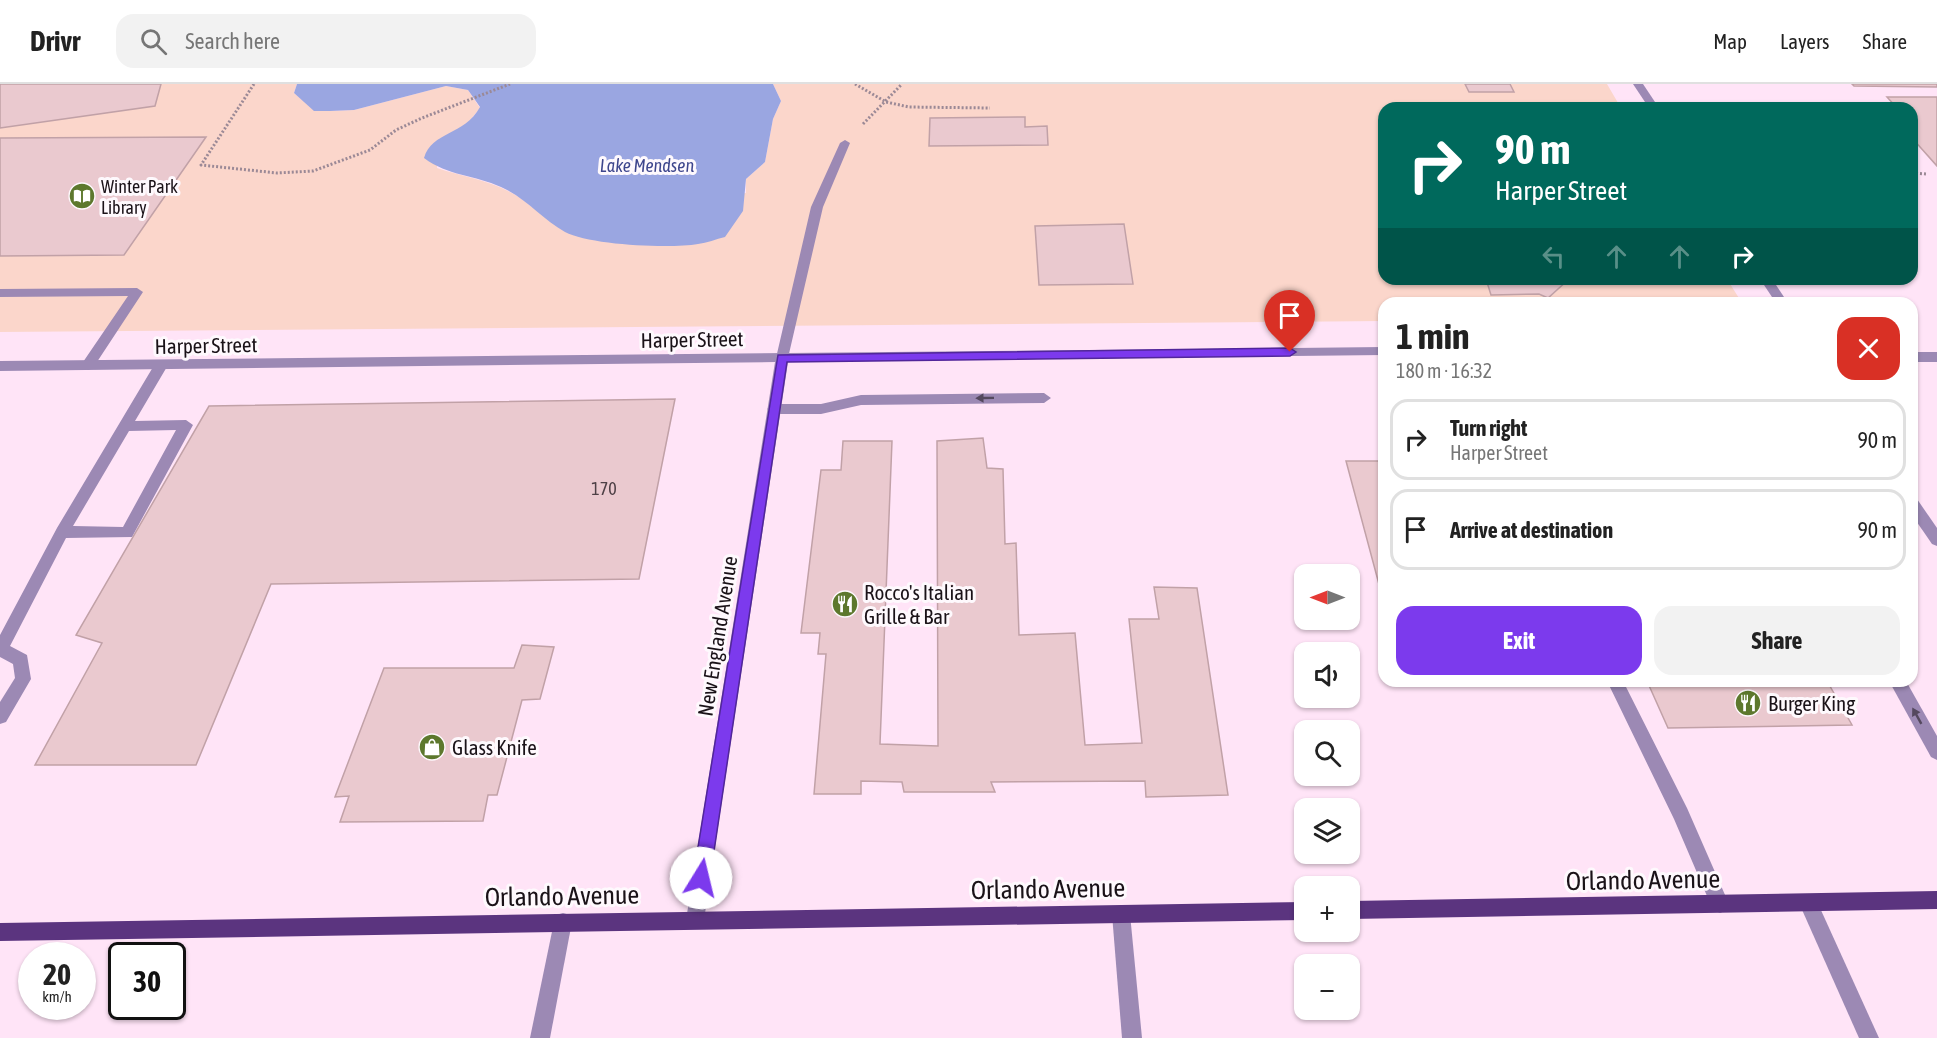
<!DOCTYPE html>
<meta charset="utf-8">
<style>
body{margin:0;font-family:"Asap Condensed",sans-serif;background:#f2f2f2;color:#222;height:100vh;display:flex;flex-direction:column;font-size:22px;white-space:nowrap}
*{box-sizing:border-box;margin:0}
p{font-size:20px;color:#767676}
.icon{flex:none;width:33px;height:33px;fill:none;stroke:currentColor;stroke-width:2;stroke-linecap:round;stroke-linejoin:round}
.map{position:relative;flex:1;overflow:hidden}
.drawer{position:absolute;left:1378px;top:213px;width:540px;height:390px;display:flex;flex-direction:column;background:#fff;border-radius:18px;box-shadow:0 2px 4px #0004}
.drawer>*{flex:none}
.hud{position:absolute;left:1378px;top:18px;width:540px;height:183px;border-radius:18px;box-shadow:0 2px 4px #0004;background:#00695c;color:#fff;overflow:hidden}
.needle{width:39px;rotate:270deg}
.controls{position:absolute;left:1294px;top:480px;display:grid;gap:12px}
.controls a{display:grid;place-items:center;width:66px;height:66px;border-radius:12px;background:#fff;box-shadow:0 2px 4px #0004;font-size:30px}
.speed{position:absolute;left:18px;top:858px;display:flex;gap:12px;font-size:30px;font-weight:700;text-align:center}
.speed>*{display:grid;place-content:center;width:78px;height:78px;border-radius:50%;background:#fff;box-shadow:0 2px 4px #0004;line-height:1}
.speed small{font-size:15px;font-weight:400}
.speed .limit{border:3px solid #111;border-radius:9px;background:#fff;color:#111}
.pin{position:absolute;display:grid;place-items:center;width:51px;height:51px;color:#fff;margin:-62px -26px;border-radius:50% 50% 50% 0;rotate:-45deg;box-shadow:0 0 6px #0007}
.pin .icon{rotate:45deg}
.me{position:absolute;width:66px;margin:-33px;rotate:9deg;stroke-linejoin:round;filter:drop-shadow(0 0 4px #0008)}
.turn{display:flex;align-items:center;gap:21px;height:126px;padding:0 18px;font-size:27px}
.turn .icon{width:78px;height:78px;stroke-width:2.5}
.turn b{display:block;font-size:42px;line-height:51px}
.lanes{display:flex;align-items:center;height:57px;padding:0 18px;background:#0003;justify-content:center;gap:30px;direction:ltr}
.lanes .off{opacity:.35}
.round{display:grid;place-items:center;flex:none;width:63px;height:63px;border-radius:18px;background:#f2f2f2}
.overview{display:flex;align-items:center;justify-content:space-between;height:102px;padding:0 18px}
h1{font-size:36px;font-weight:700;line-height:45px}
.cta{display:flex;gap:12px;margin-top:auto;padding:12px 18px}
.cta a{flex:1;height:69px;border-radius:18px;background:#7c3aed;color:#fff;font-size:24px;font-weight:700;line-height:69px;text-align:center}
.cta a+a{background:#f2f2f2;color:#222}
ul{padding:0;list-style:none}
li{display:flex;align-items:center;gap:18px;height:81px;margin:0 12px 9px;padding:0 6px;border:3px solid #e0e0e0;border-radius:18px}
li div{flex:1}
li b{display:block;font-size:22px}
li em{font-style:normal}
header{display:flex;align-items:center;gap:36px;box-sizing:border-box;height:84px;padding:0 30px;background:#fff;border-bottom:2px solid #e0e0e0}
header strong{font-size:28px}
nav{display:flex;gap:33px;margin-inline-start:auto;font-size:21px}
.search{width:420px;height:54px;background:#f2f2f2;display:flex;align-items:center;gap:15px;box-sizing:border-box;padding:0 21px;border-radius:18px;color:#767676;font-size:22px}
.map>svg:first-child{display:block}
.green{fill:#fbd6cb}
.water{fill:#9aa6e1}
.building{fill:#eac9cf;stroke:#c1a1a7;stroke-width:1.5}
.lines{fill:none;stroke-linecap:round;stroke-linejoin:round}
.path{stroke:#9b8996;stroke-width:3;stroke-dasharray:2 2;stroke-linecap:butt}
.lane{fill:#9c89b4;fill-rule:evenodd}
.street{fill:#9c89b4;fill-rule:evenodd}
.primary{fill:#5b347f;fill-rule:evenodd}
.oneway{fill:#54485e}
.route{fill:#7c3aed;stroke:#51269a;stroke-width:1.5}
.labels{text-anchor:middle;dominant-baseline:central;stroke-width:6;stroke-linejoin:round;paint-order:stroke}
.far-water-label{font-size:18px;font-style:italic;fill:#3d458c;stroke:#fef9fd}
.far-poi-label{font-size:18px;fill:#1a1218;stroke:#fef9fd;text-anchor:start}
.number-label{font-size:18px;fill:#4e4046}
.street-label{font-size:21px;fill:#1a1218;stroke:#fef9fd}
.poi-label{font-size:21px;fill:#1a1218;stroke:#fef9fd;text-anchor:start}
.near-street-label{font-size:26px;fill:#1a1218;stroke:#fef9fd}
</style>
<header>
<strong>Drivr</strong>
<div class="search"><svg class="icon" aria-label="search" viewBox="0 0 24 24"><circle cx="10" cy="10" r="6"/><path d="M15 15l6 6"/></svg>Search here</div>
<nav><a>Map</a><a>Layers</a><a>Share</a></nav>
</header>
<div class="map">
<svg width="1937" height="954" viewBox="0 0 1937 954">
<rect width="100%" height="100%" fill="#ffe4f7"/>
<path class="green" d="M0,0h297l-3,9 20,17 16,1 24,-1 92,-24 22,4 12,18 -16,20 -25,11 -2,29c33,11 67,14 95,39l214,-14v-14l19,-17 8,-43 8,-18 -8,-17h834l14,24h-237v171h343l15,24h-358v18l-1384,11z"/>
<path class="water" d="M297,0h476l8,17 -8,18 -8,43 -19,17 -3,32 -18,26c-9,2 -18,6 -27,7 -29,5 -108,1 -133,-12 -23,-13 -39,-34 -64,-45 -26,-12 -53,-11 -77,-29 8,-27 40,-22 56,-51l-12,-17 -22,-4 -92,24 -24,1h-16l-20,-18z"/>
<g class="building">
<polygon points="0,0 161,0 155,22 0,44"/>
<polygon points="1465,0 1510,0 1514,8 1469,8"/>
<polygon points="1852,0 1937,0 1937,3 1854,2"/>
<polygon points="1887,13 1937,13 1937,82 1912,54 1912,24 1897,24"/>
<polygon points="1025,33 1025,43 1047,42 1048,61 929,62 930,34"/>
<polygon points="206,53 124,171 0,172 0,54"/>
<polygon points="1124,140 1133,200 1039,201 1035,142"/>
<polygon points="1486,195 1569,195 1548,214 1539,210 1491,211"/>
<polygon points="675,315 639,495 271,500 196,681 35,681 102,559 76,551 209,322"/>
<polygon points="983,354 987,384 1003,385 1005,460 1016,459 1019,551 1075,549 1085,661 1142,659 1129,535 1159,535 1154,503 1197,504 1228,711 1146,713 1145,697 991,698 995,708 904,708 902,698 861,697 861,710 814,710 826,570 818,570 820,549 801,549 821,386 841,386 843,357 892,357 880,660 938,662 937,357"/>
<polygon points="1346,377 1384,377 1384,519"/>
<polygon points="522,561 554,563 540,615 522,616 497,711 488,711 483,737 340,738 349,712 335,713 384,584 514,584"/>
<polygon points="1647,597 1827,597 1852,641 1668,644"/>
</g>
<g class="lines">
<g class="path">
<polyline points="254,0 201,81 277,89 313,87 370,66 396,46 422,34 510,0"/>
<polyline points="855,0 886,18 909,23 990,24"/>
<polyline points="863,40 902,0"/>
<polyline points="1912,89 1926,90"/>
</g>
<g class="lane">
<polygon points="845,56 850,59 823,123 788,274 787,277 777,277 776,274 811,123 840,59"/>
<polygon points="137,204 143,208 93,284 88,286 81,281 128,212 0,213 0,205"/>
<path d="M161,276l7,5 -33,56 51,-1 7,5 -61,112 -66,1 -56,108 17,9 4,24 -25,43 -6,2v-22l15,-24 -2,-14 -13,-7v-22l57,-107 99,-166zM176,346l-53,97 -50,-1 56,-95z"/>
<polygon points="1044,309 1051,314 1044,319 861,321 821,330 774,330 767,325 774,320 821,320 861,311"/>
<polygon points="1607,597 1623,597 1687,724 1729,820 1727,826 1720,829 1713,826 1674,735"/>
<polygon points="1889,597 1906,597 1937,652 1937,676 1931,673"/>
<polygon points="1808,810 1815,813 1879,954 1859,954 1799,819 1801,813"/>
<polygon points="1121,821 1128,823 1130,830 1142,954 1122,954 1112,830 1114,823"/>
</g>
<g class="street">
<polygon points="1633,0 1643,0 1659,24 1649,24"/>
<polygon points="1760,195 1772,195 1788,219 1776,219"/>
<polygon points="1384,263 1384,271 788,278 704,836 702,843 695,845 688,843 686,836 775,278 0,287 0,277"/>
<rect x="1912" y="268" width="25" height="10"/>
<polygon points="1912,414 1917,415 1937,444 1937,462 1932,460 1912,431"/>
<polygon points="563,829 570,831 572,838 550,954 530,954 554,838 556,831"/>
</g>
<g class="primary">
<polygon points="1937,807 1937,825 1350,835 1350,817"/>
<polygon points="1305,818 1305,836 0,857 0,839"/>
</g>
</g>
<defs><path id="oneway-solid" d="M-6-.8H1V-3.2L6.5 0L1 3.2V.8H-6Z" transform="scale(1.5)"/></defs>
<g class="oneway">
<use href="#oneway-solid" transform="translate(985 314) rotate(179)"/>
<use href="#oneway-solid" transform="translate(1917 632) rotate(-119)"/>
</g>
<polygon class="route" points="1290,264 1296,268 1290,272 787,278 710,794 707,800 701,803 696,800 693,794 778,271"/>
<defs>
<symbol id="library-disc" viewBox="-11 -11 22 22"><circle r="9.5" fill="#5d782d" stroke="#fef9fd"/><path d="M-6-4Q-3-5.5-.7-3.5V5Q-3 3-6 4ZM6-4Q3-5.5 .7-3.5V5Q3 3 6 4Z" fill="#fff"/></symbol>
<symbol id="restaurant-disc" viewBox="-11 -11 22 22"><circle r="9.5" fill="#5d782d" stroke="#fef9fd"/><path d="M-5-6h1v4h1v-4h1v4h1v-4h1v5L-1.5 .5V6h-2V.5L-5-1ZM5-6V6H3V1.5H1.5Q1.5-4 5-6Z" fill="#fff"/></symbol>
<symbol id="shop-disc" viewBox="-11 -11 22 22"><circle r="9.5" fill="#5d782d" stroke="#fef9fd"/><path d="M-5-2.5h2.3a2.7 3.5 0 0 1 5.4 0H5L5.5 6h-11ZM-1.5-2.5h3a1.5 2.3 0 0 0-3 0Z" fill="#fff"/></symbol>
</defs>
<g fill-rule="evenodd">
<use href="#library-disc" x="67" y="97" width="30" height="30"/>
<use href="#restaurant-disc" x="830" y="505" width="30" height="30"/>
<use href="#restaurant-disc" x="1733" y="604" width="30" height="30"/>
<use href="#shop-disc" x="417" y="648" width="30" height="30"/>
</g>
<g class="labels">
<g class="far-water-label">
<text x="647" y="81">Lake Mendsen</text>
</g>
<g class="far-poi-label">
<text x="101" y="102">Winter Park<tspan x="101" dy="21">Library</tspan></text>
</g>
<g class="number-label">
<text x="604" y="404">170</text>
</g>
<g class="street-label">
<text transform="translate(692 255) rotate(-1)">Harper Street</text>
<text transform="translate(206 261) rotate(-1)">Harper Street</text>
<text transform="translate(717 552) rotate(-81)">New England Avenue</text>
</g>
<g class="poi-label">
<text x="864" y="508">Rocco's Italian<tspan x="864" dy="24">Grille &amp; Bar</tspan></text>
<text x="1768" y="619">Burger King</text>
<text x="452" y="663">Glass Knife</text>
</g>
<g class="near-street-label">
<text transform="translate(1643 796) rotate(-1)">Orlando Avenue</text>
<text transform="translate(1048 805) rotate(-1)">Orlando Avenue</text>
<text transform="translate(562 812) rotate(-1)">Orlando Avenue</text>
</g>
</g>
</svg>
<div class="controls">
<a><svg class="needle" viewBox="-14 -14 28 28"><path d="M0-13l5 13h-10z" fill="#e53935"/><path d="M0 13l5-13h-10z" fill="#767676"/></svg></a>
<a><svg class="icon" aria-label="sound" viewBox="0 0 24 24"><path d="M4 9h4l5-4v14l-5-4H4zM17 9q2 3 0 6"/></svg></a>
<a><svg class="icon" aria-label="search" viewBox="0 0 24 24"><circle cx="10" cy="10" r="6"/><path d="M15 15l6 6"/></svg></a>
<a><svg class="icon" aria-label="layers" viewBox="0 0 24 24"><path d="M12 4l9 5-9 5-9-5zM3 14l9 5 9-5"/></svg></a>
<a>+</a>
<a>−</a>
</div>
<div class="speed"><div>20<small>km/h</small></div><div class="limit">30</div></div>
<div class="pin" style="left:1290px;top:268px;background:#d93025"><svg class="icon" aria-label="arrive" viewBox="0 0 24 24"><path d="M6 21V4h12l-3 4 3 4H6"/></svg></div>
<svg class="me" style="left:701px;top:794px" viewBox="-20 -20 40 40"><circle r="19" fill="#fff"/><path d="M0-13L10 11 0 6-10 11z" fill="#7c3aed"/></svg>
<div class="hud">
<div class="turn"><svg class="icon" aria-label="right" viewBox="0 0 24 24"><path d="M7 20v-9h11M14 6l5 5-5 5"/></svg><div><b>90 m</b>Harper Street</div></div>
<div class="lanes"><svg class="icon off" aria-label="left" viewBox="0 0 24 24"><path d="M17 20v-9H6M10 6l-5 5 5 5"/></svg><svg class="icon off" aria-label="ahead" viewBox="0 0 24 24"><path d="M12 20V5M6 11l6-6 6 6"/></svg><svg class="icon off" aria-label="ahead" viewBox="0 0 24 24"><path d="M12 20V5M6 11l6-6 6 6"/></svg><svg class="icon" aria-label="right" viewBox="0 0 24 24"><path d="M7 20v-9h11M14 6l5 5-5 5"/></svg></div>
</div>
<section class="drawer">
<div class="overview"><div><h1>1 min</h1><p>180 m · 16:32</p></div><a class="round" style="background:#d93025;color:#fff"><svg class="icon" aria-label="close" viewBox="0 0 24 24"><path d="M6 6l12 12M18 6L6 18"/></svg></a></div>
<ul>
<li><svg class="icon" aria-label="right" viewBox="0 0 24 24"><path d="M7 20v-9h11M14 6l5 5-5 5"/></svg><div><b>Turn right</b><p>Harper Street</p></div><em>90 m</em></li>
<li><svg class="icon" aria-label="arrive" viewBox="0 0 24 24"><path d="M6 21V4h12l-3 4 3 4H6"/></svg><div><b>Arrive at destination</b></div><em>90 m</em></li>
</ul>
<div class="cta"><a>Exit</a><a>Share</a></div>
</section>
</div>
